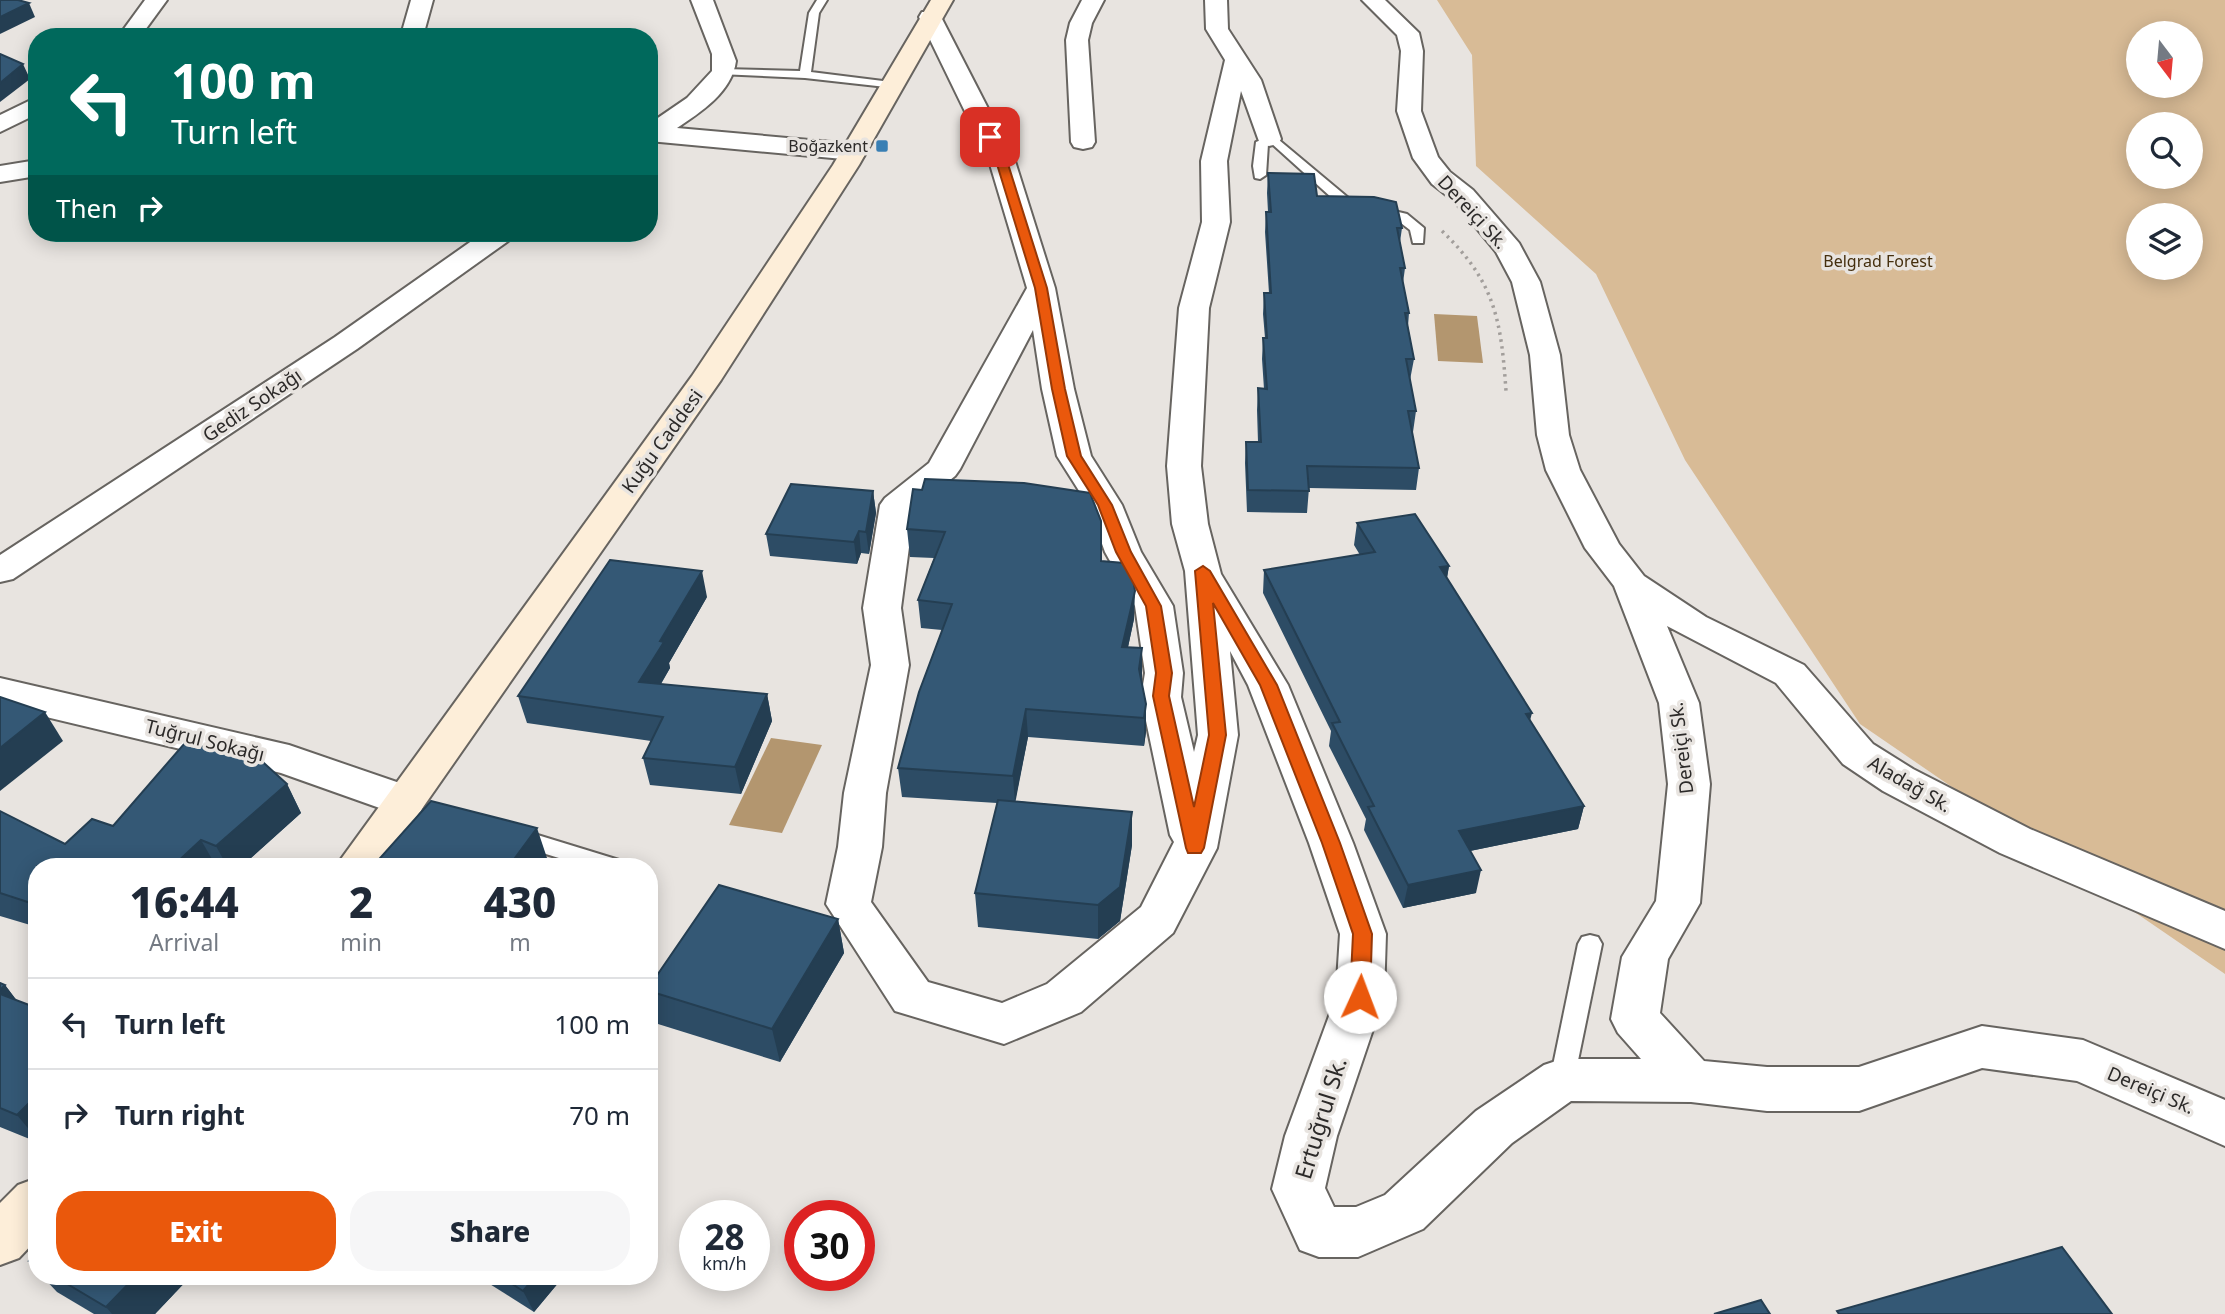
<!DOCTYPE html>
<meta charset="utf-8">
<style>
body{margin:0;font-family:"Noto Sans",sans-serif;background:#f6f6f7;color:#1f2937;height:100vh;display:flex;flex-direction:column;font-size:26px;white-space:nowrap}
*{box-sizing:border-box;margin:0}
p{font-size:23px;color:#747a83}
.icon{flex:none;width:38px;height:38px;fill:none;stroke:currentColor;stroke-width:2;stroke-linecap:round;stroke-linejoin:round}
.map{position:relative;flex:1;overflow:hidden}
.details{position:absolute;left:28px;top:858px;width:630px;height:427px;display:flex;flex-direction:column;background:#fff;border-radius:28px;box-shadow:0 4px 18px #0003}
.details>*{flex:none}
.top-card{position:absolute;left:28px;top:28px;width:630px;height:214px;border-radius:28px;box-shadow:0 4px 18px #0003;background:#00695c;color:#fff;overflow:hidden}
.needle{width:46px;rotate:164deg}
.tools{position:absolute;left:2126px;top:21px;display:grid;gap:14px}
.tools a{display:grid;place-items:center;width:77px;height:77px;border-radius:50%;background:#fff;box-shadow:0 4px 18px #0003;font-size:35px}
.speed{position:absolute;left:679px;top:1200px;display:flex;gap:14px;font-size:35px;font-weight:700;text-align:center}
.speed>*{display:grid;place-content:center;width:91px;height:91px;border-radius:50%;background:#fff;box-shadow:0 4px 18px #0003;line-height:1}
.speed small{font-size:18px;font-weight:400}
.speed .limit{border:10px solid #d22;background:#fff;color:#111}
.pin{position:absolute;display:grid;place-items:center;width:60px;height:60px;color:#fff;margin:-30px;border-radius:14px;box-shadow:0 4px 10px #0006}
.me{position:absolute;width:77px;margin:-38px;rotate:2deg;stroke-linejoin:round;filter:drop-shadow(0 0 5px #0008)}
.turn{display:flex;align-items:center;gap:24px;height:147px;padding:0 28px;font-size:32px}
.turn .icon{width:91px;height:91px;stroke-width:2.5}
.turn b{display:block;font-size:49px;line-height:60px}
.then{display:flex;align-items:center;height:66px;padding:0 28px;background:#0003;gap:14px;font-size:26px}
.eta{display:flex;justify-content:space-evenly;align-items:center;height:119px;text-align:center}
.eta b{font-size:42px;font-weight:800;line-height:49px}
.action{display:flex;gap:14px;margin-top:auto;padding:14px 28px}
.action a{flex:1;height:80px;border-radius:28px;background:#ea580c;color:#fff;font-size:28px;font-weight:800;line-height:80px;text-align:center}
.action a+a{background:#f6f6f7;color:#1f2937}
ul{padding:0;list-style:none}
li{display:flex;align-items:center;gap:21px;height:91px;padding:0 28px;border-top:2px solid #e0e1e3}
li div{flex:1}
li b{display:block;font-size:26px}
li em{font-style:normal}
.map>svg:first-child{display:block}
.green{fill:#d8bb96;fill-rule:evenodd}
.water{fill:#b3966f}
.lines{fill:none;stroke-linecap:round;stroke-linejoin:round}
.lane-casing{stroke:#676460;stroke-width:4}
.street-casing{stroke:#676460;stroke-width:4}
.secondary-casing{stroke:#676460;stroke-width:4}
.path{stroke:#a29e9b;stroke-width:3.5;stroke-dasharray:2.5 4.5;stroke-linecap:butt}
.lane{fill:#fff;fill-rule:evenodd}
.street{fill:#fff;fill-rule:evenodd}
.secondary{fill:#fdeed9;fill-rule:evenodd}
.wall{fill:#2d4c65}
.shaded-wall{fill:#243e52}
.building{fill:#345875;stroke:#243e52;stroke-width:2}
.route{fill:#ea580c;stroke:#983908;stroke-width:2}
.poi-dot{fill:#397fb4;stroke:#e8e4e0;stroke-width:2.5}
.labels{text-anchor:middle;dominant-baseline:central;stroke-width:7;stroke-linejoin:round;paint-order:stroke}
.far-poi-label{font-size:16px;fill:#2c2a29;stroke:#e8e4e0;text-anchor:end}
.far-park-label{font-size:16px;fill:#452f0e;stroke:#e8e4e0}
.street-label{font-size:19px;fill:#2c2a29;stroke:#e8e4e0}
.near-street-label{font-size:23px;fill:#2c2a29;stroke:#e8e4e0}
</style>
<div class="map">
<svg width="2225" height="1314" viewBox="0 0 2225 1314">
<rect width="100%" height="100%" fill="#e8e4e0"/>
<path class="green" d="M1437,0h788v974l-365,-250 -175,-264 -89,-186 -120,-108 -4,-111zM2138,33h53v53h-53zM2138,124h53v53h-53zM2138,215h53v53h-53z"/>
<g class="water">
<polygon points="1434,314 1477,316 1483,363 1438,361"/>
<polygon points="771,738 822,745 782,833 729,825"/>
</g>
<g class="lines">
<defs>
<g id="lane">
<polygon points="817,0 827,0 819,13 811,72 891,82 897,86 895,88 805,78 719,74 717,72 723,69 800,71 809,13"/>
<polygon points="1273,135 1352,201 1407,214 1424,228 1423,243 1413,243 1410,230 1397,220 1342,207 1271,143 1268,144 1266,175 1260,179 1255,178 1253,166 1256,142"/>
<polygon points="518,829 619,860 622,866 585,866 510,843 507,837 510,831"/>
<polygon points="1590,935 1598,937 1602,944 1574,1080 1571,1088 1562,1091 1553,1088 1550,1080 1578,944 1582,937"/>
</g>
<g id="street">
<polygon points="145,0 167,0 140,37 118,37"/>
<polygon points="411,0 433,0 425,29 420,37 397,37 403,28"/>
<path d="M691,0h22l23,61c-4,31 -35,51 -59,67l177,16 9,3 4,5 -4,5 -9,3 -205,-19v-17l38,-26 25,-27v-17z"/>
<polygon points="1082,0 1104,0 1092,23 1088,40 1095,142 1092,147 1083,149 1074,147 1071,142 1066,40 1070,23"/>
<path d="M1205,0h22l1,29 33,51 20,59 -3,5 -9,2 -9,-2 -19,-53 -14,70 3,61 -21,86 -8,158 7,58 13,50 67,111 65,158 33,91 -2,63 -47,139 -12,52 9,19h22l29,-12 91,-84 68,-46 18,-6h79l-23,-26 -7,-14 11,-62 34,-56 12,-117 -9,-81 -45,-117 -29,-38 -39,-78 -9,-35 -7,-80 -18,-73 -16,-30 -41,-50 -23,-18 -19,-26 -16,-47 4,-60 -4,-16 -35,-35h23l34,33 4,18 -2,60 17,46 12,15 23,18 46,53 21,39 20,73 9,80 11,35 39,74 25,32 62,41 98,48 69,79 40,25 117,60 195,82v38l-225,-96 -117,-62 -40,-27 -67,-81 -109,-57 32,77 11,81 -10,119 -32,56 -8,54 44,48 63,6h92l123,-41 101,14 142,60v46l-148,-65 -95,-13 -123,43h-92l-76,-9 -120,-1 -59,42 -89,86 -65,28h-39l-19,-7 -28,-61 13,-53 51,-139 4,-63 -31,-91 -61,-158 -18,-34 8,84 -21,113 -44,85 -92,79 -77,32 -109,-33 -69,-107 12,-57 6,-54 27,-128 -8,-57 17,-103 5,-7 44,-35 98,-175 -38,-127 -70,-144 3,-5h16l3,5 74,144 40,127 19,101 17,67 31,49 19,47 32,54 10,67 -2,24 13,55 4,-17 -13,-164 -13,-47 -5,-58 12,-158 23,-86 -1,-61 24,-101 -19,-31zM1033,330l9,59 15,67 31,49 17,47 30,54 10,67 -4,24 29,138 4,7 -33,65 -94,77 -45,19 -74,-21 -57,-80 11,-55 4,-54 23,-128 -8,-57 13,-99 41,-33 5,-7z"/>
<polygon points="37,97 37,114 0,132 0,115"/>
<polygon points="37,160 37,176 0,182 0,166"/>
<polygon points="483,233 515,233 511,239 357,349 13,579 0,582 0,555 335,337"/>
<polygon points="0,678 289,745 420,790 426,801 420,812 405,817 281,773 0,706"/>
</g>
<g id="secondary">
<polygon points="931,0 953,0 859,165 721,380 382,866 336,866 692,376 833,165"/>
<polygon points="37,1178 37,1239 19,1258 0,1265 0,1203 18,1185"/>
</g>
</defs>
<use href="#lane" class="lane-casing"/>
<use href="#street" class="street-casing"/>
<use href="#secondary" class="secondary-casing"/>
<path class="path" d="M1442,231c53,51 59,88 64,160"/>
<use href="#lane" class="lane"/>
<use href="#street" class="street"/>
<use href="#secondary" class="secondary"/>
</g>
<g class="wall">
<polygon points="1268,173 1317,196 1402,228 1400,242 1405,268 1403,283 1409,313 1408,326 1414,359 1410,380 1416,411 1413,432 1412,432 1419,468 1416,490 1309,488 1307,513 1247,512 1245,463 1246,442 1258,442 1257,410 1258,388 1264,389 1262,359 1263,338 1265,338 1263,314 1264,293 1269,293 1265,232 1266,212 1268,212 1267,193"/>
<polygon points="913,489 1101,561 1134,619 1128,647 1142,676 1141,680 1146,732 1144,746 1028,737 1015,801 1132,812 1132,845 1120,921 1098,939 978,927 975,893 997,803 902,797 898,768 942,630 921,628 918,600 934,558 910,557 907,529"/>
<polygon points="873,491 876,513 869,554 861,553 857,564 770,556 766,534"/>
<polygon points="1357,523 1449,566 1447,578 1530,721 1584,806 1578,829 1470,851 1476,893 1403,908 1364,830 1366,819 1329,746 1331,731 1263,593 1264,570 1360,555 1354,545"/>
<polygon points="707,597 669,663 670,668 661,684 767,694 772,721 741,794 650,785 643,758 651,741 527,723 518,696"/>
<polygon points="287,784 301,813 242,866 37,866 37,927 0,916 0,811 65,844 113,826"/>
<polygon points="838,919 844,953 780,1062 658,1024 649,998 649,987"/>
<polygon points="0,983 5,985 17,1001 37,1008 37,1142 0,1127"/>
<polygon points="42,1276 191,1276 155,1314 94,1314 57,1292"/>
<polygon points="477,1276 564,1276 534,1312"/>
</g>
<g class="shaded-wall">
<polygon points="29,3 35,17 0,34 0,17"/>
<polygon points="23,64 30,79 0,102 0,83"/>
<polygon points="873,491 876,513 869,554 866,532"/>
<polygon points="859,531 861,553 857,564 854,542"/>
<polygon points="1449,566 1445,588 1440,567"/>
<polygon points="702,571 707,597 669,663 670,668 646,709 639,682 660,641"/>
<polygon points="1135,591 1134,619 1122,675 1122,647"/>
<polygon points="1142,648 1142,676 1138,698 1139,669"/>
<polygon points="767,694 772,721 741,794 735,767"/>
<polygon points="1146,704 1146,732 1144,746 1144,718"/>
<polygon points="1026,709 1028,737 1015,804 1013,776"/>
<polygon points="45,712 63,741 0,791 0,748"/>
<polygon points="1532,713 1526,736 1526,714"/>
<polygon points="287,784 301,813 242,866 227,866 216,846"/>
<polygon points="1584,806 1578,829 1455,854 1459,831"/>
<polygon points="1132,812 1132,845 1120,921 1098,939 1098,905"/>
<polygon points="537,828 548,861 545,866 509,866"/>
<polygon points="201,840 216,866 173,866"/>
<polygon points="1481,870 1476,893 1403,908 1408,885"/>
<polygon points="838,919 844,953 780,1062 772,1029"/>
<polygon points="5,985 27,1014 0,998 0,990"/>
<polygon points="37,1095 37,1139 17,1115"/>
<polygon points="136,1276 191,1276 155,1314 112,1314 106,1307"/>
<polygon points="536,1276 564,1276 534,1312 523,1291"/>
</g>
<g class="building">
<polygon points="0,0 18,0 29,3 0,17"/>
<polygon points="0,54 23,64 0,83"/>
<polygon points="1268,173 1314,174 1317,196 1374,197 1396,202 1402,228 1397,228 1405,268 1400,268 1409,313 1405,313 1414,359 1406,359 1416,411 1408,411 1419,468 1307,466 1309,491 1248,490 1246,442 1261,442 1258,388 1267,389 1263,338 1267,338 1264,293 1271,293 1266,212 1271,212"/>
<polygon points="925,479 1024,483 1090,493 1101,521 1101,561 1124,563 1133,579 1135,591 1122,647 1142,648 1139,669 1146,704 1144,718 1026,709 1013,776 898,768 919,692 952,604 918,600 945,532 907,529 913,489 922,490"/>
<polygon points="791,484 873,491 866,532 859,531 854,542 766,534"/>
<polygon points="1415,514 1449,566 1440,567 1532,713 1526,714 1584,806 1459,831 1481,870 1408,885 1368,807 1374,806 1332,723 1340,722 1264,570 1375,552 1357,523"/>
<polygon points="610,560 702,571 660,641 664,642 639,682 767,694 735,767 643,758 663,717 518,696"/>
<polygon points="0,697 45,712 0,748"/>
<polygon points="184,744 254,754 287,784 216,846 201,840 173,866 37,866 37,905 0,893 0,811 65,844 92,819 113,826"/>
<polygon points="998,800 1132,812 1120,887 1098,905 975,893"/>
<polygon points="431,801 537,828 509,866 373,866"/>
<polygon points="719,885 838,919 772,1029 649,991 649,987"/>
<polygon points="0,983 5,985 0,990"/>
<polygon points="0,994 37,1008 37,1095 17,1115 0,1108"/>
<polygon points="2062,1247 2112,1314 1839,1314 1837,1311"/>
<polygon points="37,1253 37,1265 29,1261"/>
<polygon points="54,1276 136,1276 106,1307"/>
<polygon points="500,1276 536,1276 523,1291"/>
<polygon points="1761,1300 1770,1314 1714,1314"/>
</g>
<polygon class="route" points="986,135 993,135 1007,161 1047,288 1065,389 1081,456 1112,505 1131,552 1161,606 1172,673 1169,696 1194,807 1209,735 1195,571 1203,566 1210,571 1277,685 1340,843 1372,934 1370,997 1367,1003 1360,1005 1353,1003 1350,997 1353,934 1322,843 1260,685 1213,603 1226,735 1204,848 1201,853 1188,853 1186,848 1153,696 1156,673 1146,606 1116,552 1098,505 1067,456 1052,389 1035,288 996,161 985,137"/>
<rect class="poi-dot" x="875" y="139" width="14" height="14" rx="3.5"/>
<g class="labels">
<g class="far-poi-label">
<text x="868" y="146">Boğazkent</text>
</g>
<g class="far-park-label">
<text x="1878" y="261">Belgrad Forest</text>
</g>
<g class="street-label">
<text transform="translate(1473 212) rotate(47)">Dereiçi Sk.</text>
<text transform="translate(252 405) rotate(-34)">Gediz Sokağı</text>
<text transform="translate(662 441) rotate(-54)">Kuğu Caddesi</text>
<text transform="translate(205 740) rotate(14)">Tuğrul Sokağı</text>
<text transform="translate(1681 748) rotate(-97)">Dereiçi Sk.</text>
<text transform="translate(1910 784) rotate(30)">Aladağ Sk.</text>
<text transform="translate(2151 1090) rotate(23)">Dereiçi Sk.</text>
</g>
<g class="near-street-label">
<text transform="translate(1320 1118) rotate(-73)">Ertuğrul Sk.</text>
</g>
</g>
</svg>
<div class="tools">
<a><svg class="needle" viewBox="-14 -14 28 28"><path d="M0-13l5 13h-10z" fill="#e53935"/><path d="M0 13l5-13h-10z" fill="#747a83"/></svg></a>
<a><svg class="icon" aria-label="search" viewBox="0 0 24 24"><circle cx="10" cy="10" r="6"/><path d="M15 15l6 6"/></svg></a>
<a><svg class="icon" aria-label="layers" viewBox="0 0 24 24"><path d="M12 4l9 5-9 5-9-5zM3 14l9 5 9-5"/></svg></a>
</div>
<div class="speed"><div>28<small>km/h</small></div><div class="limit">30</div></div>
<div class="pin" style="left:990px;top:137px;background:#d93025"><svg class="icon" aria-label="arrive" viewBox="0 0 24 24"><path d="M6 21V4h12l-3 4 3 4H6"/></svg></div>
<svg class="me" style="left:1360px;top:997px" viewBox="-20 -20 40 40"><circle r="19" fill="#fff"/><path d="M0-13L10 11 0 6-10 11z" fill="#ea580c"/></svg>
<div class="top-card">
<div class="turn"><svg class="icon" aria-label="left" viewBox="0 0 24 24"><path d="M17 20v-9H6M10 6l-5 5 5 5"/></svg><div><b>100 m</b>Turn left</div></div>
<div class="then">Then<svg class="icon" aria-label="right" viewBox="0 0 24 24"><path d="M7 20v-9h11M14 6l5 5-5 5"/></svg></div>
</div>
<section class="details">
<div class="eta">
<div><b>16:44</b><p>Arrival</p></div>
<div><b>2</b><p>min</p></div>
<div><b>430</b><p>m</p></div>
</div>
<ul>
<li><svg class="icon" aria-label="left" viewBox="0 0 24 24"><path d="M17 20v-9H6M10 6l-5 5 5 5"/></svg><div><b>Turn left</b></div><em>100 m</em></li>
<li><svg class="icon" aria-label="right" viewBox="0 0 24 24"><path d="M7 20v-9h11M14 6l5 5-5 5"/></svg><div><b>Turn right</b></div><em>70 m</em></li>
</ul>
<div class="action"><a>Exit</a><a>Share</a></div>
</section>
</div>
